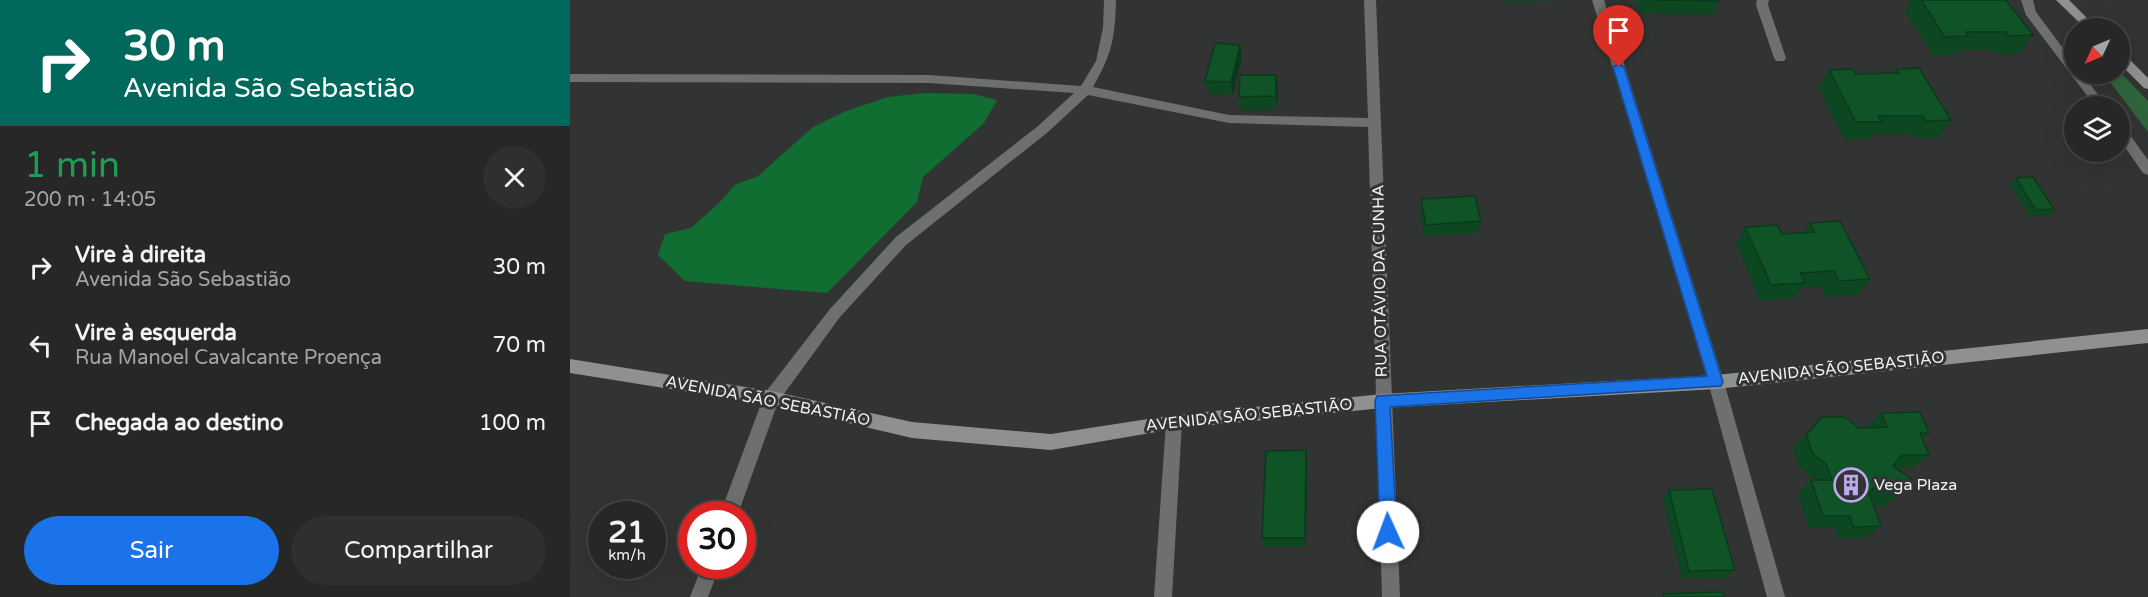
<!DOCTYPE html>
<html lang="pt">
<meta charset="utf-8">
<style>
body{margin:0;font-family:"Varela Round",sans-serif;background:#2e2f2e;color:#f1f3f6;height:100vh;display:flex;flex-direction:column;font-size:22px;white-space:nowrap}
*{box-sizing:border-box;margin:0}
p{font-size:20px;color:#a4a5a7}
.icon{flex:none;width:33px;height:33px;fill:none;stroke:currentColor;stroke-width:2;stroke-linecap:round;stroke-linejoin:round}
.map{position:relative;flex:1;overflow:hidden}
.side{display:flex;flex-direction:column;background:#262726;width:570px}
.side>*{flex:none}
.hud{background:#00695c;color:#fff;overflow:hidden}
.needle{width:39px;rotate:226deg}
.tools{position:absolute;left:1494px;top:18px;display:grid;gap:12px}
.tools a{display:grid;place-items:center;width:66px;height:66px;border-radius:50%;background:#262726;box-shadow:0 6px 24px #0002,0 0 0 2px #424443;font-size:30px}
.speed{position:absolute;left:18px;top:501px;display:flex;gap:12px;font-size:30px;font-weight:700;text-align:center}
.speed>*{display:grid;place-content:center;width:78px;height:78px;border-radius:50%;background:#262726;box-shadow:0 6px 24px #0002,0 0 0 2px #424443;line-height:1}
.speed small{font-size:15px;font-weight:400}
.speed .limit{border:9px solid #d22;background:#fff;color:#111}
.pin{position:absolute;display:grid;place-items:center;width:51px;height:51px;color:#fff;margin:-62px -26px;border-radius:50% 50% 50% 0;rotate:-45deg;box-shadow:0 0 6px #0007}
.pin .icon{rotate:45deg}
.me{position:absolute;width:66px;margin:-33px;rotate:358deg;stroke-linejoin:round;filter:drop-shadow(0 0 4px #0008)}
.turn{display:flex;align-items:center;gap:21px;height:126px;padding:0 24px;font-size:27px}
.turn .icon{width:78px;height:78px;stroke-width:2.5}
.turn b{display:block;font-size:42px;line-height:51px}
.round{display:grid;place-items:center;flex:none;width:63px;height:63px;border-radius:32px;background:#2e2f2e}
.head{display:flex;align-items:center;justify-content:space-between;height:102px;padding:0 24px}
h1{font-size:36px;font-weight:600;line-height:45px;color:#1e9e55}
.cta{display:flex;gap:12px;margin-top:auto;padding:12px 24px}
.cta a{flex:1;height:69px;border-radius:36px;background:#1a73e8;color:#fff;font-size:24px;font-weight:600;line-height:69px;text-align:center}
.cta a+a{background:#2e2f2e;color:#f1f3f6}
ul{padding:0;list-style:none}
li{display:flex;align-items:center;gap:18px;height:78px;padding:0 24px}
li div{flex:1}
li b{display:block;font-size:22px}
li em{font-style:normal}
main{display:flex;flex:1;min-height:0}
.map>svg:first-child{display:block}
.green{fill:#2f653c}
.forest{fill:#116e33}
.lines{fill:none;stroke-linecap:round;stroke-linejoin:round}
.lane{fill:#6e706f;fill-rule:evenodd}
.street{fill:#6e706f;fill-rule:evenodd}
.secondary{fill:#8f918f;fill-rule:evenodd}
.wall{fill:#0d4721}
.shaded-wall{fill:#0a3a1b}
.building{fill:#0f5326;stroke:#0a3a1b;stroke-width:1.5}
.route{fill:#1a73e8;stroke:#114b97;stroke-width:1.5}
.labels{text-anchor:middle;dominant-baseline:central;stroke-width:6;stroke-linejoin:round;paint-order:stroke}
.street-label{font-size:16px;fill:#f1f3f1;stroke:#323433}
.poi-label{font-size:16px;fill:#f1f3f1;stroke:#323433;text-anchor:start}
</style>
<main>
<section class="side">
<div class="hud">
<div class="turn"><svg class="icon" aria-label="right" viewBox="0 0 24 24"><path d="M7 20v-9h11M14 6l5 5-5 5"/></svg><div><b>30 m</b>Avenida São Sebastião</div></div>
</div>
<div class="head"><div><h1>1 min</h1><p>200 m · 14:05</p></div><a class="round"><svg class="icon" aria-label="close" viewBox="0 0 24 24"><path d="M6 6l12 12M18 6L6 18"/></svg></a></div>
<ul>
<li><svg class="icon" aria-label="right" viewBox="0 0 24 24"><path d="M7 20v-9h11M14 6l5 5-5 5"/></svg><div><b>Vire à direita</b><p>Avenida São Sebastião</p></div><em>30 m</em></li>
<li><svg class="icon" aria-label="left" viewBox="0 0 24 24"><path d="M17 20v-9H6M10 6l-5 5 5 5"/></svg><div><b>Vire à esquerda</b><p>Rua Manoel Cavalcante Proença</p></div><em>70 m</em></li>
<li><svg class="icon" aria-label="arrive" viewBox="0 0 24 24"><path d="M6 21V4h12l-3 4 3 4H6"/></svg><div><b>Chegada ao destino</b></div><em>100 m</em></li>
</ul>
<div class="cta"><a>Sair</a><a>Compartilhar</a></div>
</section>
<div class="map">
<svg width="1578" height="597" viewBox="0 0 1578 597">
<rect width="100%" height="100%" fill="#323433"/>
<polygon class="green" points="1550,72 1578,101 1578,132 1534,74"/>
<polygon class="forest" points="355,93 403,94 427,100 414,123 353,177 347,202 257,293 115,281 88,255 95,234 121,228 149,203 166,184 187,177 243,127 276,111 318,97"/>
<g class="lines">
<polygon class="lane" points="1187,0 1199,0 1198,5 1216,58 1214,61 1206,61 1204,58 1186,5"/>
<g class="street">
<path d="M534,0h12c-1,38 -4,54 -23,87l136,28 139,3 -4,-118h12l24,597h-18l-14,-470 -139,-4 -141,-28 -40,37 -142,113 -66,72 -62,85 -40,112h-18l45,-121 65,-84 66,-72 142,-111 36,-33 -145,-10 -359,-1v-8l359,1 152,11 15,-25 7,-33z"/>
<polygon points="1022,0 1034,0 1154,382 1215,597 1197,597 1138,382"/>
<polygon points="1451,0 1463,0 1466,12 1504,63 1504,74 1512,74 1537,106 1525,106 1456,15"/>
<polygon points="1550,126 1555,128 1578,160 1578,175 1573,173 1550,140"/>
<polygon points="604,415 610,417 612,422 602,597 584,597 596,422 598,417"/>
<polygon points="132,566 150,566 138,597 120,597"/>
</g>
<g class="secondary">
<polygon points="1486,0 1499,0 1527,28 1515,28"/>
<polygon points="1550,53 1554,54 1578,78 1578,89 1574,88 1550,64"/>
<polygon points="1578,329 1578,343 1146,389 813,408 604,429 481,450 342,438 201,405 0,373 0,359 201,391 342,422 481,434 604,415 813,394 1146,375"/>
</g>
</g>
<g class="wall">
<polygon points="935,0 997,0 935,2"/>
<polygon points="1066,0 1149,0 1149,1 1144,14 1070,13"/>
<polygon points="1341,0 1436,0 1463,35 1449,53 1426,54 1423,50 1388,50 1385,55 1363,55 1335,11"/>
<polygon points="672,57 663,95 638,93 635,81"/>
<polygon points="1326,69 1381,120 1368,138 1343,138 1340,133 1303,134 1300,139 1275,140 1248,88 1259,70 1285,74 1323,73"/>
<polygon points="706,75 708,87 707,109 671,110 669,97"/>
<polygon points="1446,178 1484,209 1478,216 1460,216 1440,184"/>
<polygon points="851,199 911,221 908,233 854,237 850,211"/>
<polygon points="1240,223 1300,279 1287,295 1256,297 1252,287 1231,288 1223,299 1190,301 1166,244 1175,227 1212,234 1234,233"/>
<polygon points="1311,413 1359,433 1352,439 1359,455 1342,468 1327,468 1327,496 1311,508 1302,501 1311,526 1295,538 1268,538 1265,528 1239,528 1228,493 1241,480 1243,480 1242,477 1229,467 1223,448 1252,417 1289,428 1297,428 1296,427"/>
<polygon points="736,450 737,460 736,546 694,547 692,538"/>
<polygon points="1099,490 1165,570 1156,578 1112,578 1093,499"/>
</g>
<g class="shaded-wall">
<polygon points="670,45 672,57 663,95 661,82"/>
<polygon points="706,75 708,87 707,109 706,96"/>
<polygon points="736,450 737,460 736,546 735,538"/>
</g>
<g class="building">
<polygon points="1086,0 1149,0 1149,1"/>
<polygon points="1351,0 1436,0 1463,35 1439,36 1436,32 1396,32 1398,36 1375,37"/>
<polygon points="645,43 670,45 661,82 635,81"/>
<polygon points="1349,68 1381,120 1356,121 1353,116 1308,116 1312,122 1286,122 1259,70 1283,69 1285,74 1329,73 1326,69"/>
<polygon points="670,75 706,75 706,96 669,97"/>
<polygon points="1463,177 1484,209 1466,210 1446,178"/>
<polygon points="905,196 911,221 856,225 851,199"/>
<polygon points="1270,221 1300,279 1269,281 1264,271 1230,273 1235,283 1201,285 1175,227 1207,225 1212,234 1244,232 1240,223"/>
<polygon points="1350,412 1359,433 1350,433 1359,455 1332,455 1323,466 1341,479 1327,496 1309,482 1299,493 1311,526 1283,527 1280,516 1253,516 1241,480 1262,480 1256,464 1243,454 1236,435 1252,417 1275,417 1289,428 1317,427 1311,413"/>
<polygon points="736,450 735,538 692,538 696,451"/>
<polygon points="1142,489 1165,570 1119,571 1099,490"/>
<polygon points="1153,592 1154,597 1094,597 1093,594"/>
</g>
<polygon class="route" points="1049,64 1054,67 1153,382 1151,386 820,407 827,532 824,537 818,540 813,537 810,532 805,401 807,396 1137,376 1043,67"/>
<defs>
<symbol id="building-ring" viewBox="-11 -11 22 22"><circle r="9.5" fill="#323433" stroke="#c1a8f3" stroke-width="1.5"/><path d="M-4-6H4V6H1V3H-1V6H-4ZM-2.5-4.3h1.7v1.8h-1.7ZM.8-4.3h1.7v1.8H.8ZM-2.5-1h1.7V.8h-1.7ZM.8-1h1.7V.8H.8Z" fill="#c1a8f3"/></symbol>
</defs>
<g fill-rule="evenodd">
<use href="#building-ring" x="1262" y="466" width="38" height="38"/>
</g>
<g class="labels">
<g class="street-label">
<text transform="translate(810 281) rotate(-91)">RUA OTÁVIO DA CUNHA</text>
<text transform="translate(1271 368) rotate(-6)">AVENIDA SÃO SEBASTIÃO</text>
<text transform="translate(198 401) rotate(11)">AVENIDA SÃO SEBASTIÃO</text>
<text transform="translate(679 415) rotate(-6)">AVENIDA SÃO SEBASTIÃO</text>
</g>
<g class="poi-label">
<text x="1304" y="485">Vega Plaza</text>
</g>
</g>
</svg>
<div class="tools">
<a><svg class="needle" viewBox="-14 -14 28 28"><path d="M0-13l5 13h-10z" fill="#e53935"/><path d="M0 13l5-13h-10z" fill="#a4a5a7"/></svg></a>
<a><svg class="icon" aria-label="layers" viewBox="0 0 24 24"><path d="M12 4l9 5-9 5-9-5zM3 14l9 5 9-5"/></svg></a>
</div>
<div class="speed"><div>21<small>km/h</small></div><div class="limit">30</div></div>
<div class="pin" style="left:1049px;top:67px;background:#d93025"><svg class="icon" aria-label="arrive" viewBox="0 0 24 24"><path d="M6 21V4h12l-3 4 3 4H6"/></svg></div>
<svg class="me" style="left:818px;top:532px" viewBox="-20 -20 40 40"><circle r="19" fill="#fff"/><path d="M0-13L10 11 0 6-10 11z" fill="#1a73e8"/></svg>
</div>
</main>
